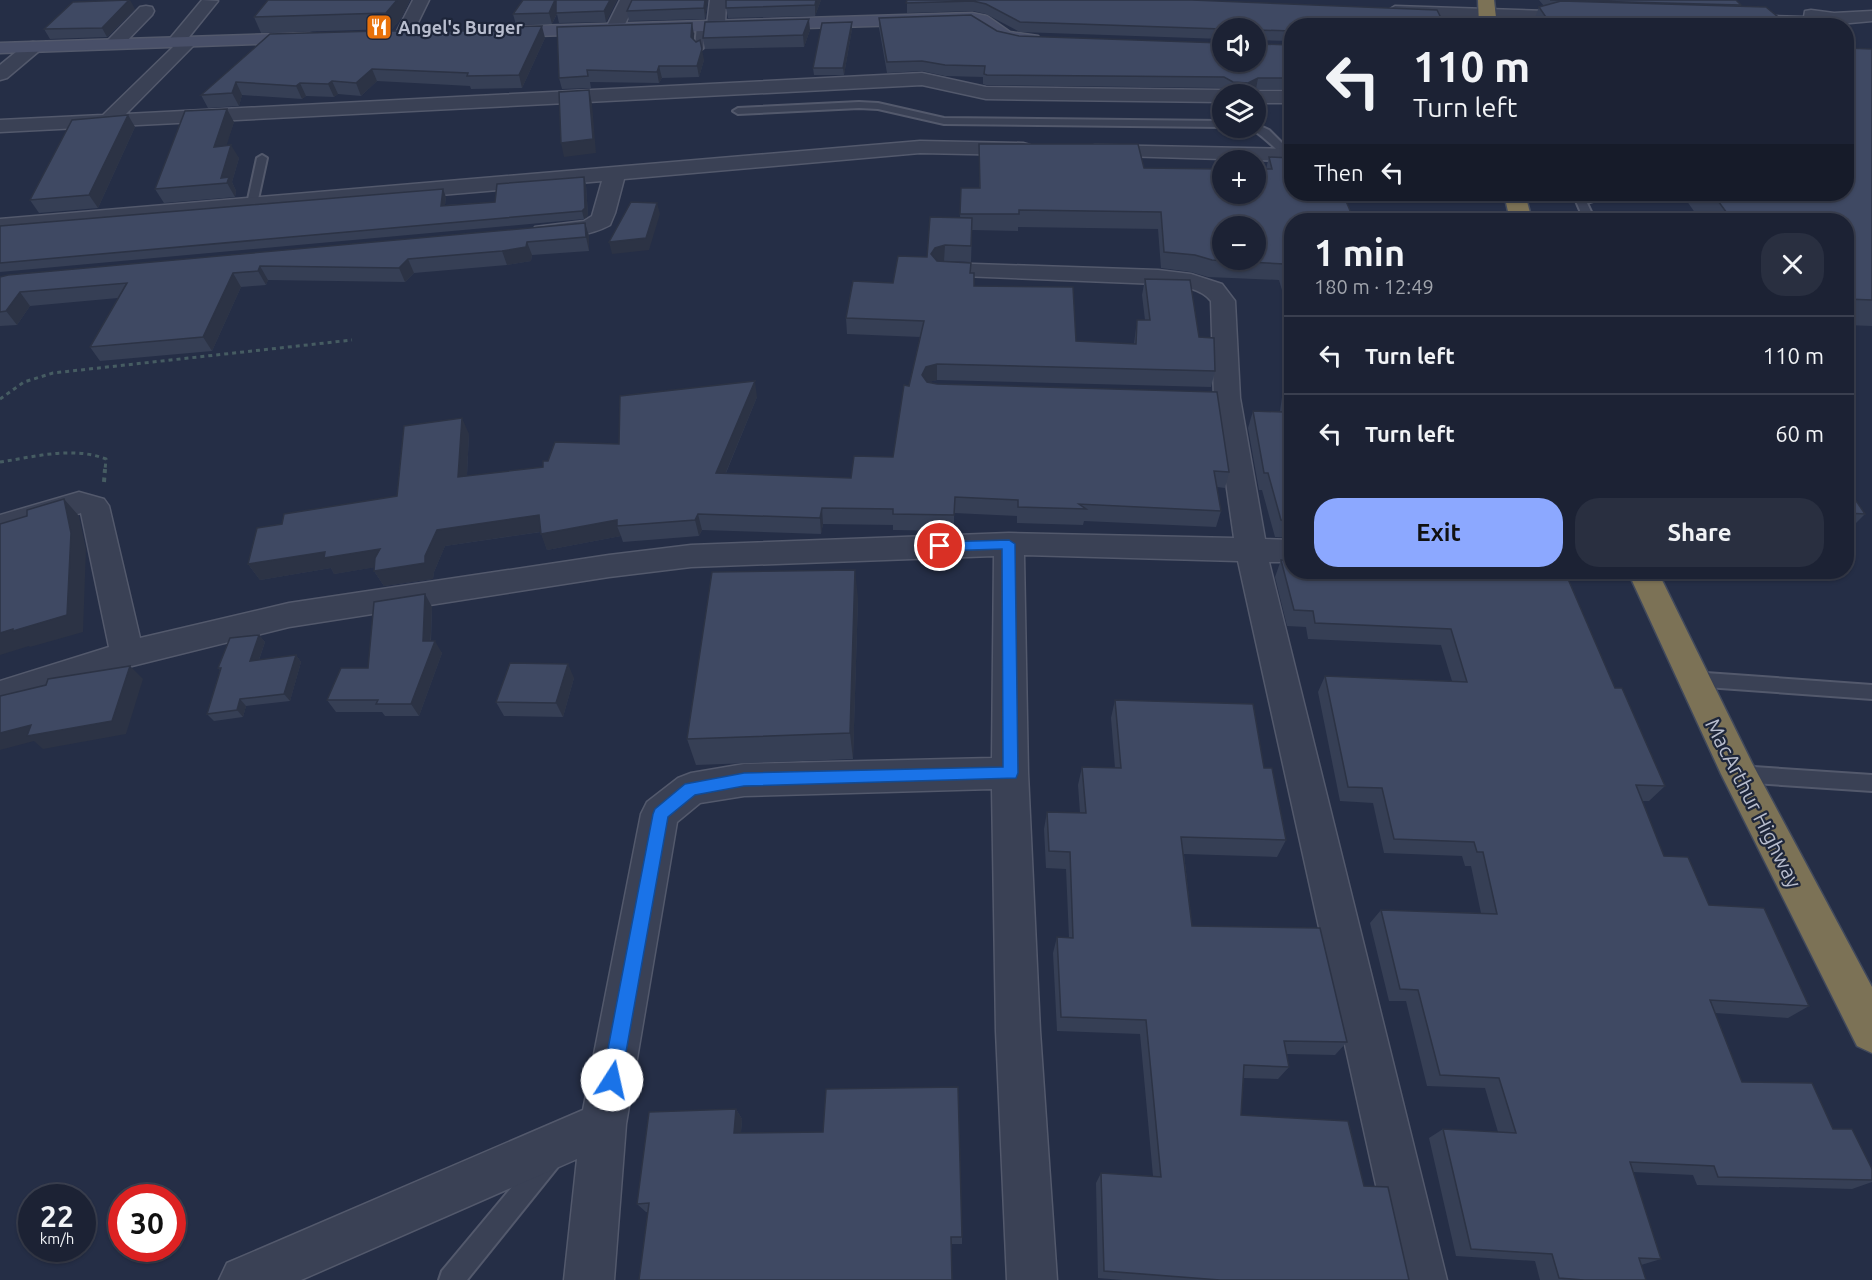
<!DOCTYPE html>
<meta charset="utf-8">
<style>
body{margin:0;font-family:Ubuntu,sans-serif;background:#292f40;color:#f1f3f6;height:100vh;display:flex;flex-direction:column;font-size:22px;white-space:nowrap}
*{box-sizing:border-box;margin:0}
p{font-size:20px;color:#a0a4ac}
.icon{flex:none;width:33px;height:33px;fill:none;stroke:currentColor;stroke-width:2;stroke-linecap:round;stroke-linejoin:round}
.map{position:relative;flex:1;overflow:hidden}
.panel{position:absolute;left:1284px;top:213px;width:570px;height:366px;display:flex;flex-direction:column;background:#1c2234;border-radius:24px;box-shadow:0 2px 4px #0004,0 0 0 2px #3a3f4f}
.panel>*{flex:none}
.hud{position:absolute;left:1284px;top:18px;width:570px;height:183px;border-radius:24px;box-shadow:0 2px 4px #0004,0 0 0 2px #3a3f4f;background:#1c2234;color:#f1f3f6;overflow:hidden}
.controls{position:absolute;left:1212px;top:18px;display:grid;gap:12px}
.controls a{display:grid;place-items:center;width:54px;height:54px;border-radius:50%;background:#1c2234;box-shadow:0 2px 4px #0004,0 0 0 2px #3a3f4f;font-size:30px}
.speed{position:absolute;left:18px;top:1184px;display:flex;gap:12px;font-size:30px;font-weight:700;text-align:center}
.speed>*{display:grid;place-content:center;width:78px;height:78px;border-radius:50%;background:#1c2234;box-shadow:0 2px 4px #0004,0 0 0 2px #3a3f4f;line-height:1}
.speed small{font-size:15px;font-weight:400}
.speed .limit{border:9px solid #d22;background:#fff;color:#111}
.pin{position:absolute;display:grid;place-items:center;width:51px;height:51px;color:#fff;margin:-26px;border:3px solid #fff;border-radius:50%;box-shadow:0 2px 6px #0007}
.me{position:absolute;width:66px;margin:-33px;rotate:10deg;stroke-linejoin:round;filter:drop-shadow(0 0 4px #0008)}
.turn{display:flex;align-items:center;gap:21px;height:126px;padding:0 30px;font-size:27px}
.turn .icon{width:78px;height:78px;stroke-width:2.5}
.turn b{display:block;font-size:42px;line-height:51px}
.then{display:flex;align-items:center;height:57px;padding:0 30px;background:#0003;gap:12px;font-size:22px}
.round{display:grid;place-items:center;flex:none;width:63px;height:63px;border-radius:24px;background:#292f40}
.head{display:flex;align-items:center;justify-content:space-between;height:102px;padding:0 30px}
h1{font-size:36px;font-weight:600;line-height:45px}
.action{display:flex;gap:12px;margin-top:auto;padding:12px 30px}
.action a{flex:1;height:69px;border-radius:24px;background:#8ca8ff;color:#111;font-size:24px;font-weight:600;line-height:69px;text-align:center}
.action a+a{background:#292f40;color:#f1f3f6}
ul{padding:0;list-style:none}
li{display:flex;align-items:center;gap:18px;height:78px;padding:0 30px;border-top:2px solid #3a3f4f}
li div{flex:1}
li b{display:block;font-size:22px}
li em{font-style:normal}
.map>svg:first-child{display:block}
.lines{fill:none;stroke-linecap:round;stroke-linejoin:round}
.lane-casing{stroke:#53596c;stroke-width:4}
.street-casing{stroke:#53596c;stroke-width:3}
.secondary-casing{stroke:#53596c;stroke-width:3}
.highway-casing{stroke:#41495c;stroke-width:3}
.path-far1{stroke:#465c62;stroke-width:3;stroke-dasharray:4 4;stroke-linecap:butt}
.path{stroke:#465c62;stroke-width:4;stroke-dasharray:4.5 4.5;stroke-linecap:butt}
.lane{fill:#3a4155;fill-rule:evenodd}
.street{fill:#3a4155;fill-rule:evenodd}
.secondary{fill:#484f68;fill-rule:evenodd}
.highway{fill:#7c7256;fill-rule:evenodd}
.wall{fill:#363f55}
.shaded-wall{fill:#2c3345}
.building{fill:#3f4963;stroke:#2c3345;stroke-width:1.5;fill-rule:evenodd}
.route{fill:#1a73e8;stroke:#114b97;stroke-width:1.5}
.labels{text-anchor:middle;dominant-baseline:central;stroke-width:4.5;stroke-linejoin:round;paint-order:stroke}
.far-poi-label{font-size:18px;font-weight:bold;fill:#b8bdce;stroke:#1e263a;text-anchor:start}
.street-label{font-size:21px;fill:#b8bdce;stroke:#1e263a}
</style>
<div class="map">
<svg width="1872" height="1280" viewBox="0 0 1872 1280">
<rect width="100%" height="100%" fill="#252e46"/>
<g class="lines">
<defs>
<g id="lane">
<polygon points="701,22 705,25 703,48 699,51 695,48 697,25"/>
<polygon points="859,102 878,103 944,118 1222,121 1222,127 944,124 878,109 859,108 738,114 733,111 738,108"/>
<path d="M1256,124l13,6 23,23v4h-8c-10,-11 -21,-20 -33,-29h5z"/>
<polygon points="262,155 267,158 257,204 252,207 247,204 257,158"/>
<polygon points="1598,194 1614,194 1587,203 1595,220 1584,220 1576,201"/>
<polygon points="1692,672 1872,685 1872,699 1692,686 1686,684 1683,679 1686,674"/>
<polygon points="1739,766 1872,775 1872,791 1739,782 1733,780 1730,774 1733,768"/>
<polygon points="549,1148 557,1152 561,1160 557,1168 467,1280 439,1280 442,1271 541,1152"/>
</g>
<g id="street">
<polygon points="202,0 218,1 189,37 197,42 126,114 922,73 986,87 1222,90 1230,94 1222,94 1222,102 986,99 922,85 0,132 0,120 103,115 173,47 167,42"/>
<polygon points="413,0 429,0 410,39 398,39 395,35"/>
<polygon points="620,0 637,0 621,32 609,32 606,28"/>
<polygon points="710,0 726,0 725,25 722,29 710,29 707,25"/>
<polygon points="146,6 152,7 154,11 152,15 120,48 108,48 105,44 108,40 140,7"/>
<polygon points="1395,6 1580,12 1586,13 1589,17 1586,21 1580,22 1389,15 1387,11"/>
<polygon points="1811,10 1834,13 1872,11 1872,21 1817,26 1734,24 1731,20 1734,16 1740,15 1804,17 1805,11"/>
<polygon points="33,42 39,43 42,47 39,51 7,78 0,80 0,65 27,43"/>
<polygon points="1256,91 1292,91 1292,103 1256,103 1256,94 1248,94"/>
<path d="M920,141l103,2 7,2 3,4 -3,4 -7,2 -103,-2 -296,26 -9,34 -5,12c-18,10 -55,17 -75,12l-3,-5 3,-5 49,-6 8,-5 10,-35 -602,52v-14z"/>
<polygon points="1095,145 1292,149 1292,161 1088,155 1085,151 1088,147"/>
<path d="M945,263l213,7 33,4 31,10 13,17 5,97 25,141 27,1v22h-23l178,718h-50l-159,-719 -214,-6 4,218 12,258 17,249h-50l-11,-249 -4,-242 -248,7 -44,7 -23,19 -51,302 -12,156h-50l13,-121 -276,121h-82l8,-17 356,-153 58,-296 6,-12 31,-24 13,-5 53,-9 248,-6 2,-202 -303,11 -82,10 -320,50 -161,40 -128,42v-28l109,-34 -28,-134 -81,24v-22l79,-23 25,7 5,7 31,132 149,-35 320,-48 82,-10 318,-12 225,5 -20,-140 -3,-97c-12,-15 -35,-15 -53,-17l-221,-9 -4,-5 4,-5z"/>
</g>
<g id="secondary">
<polygon points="972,13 987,16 1010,32 1038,36 1041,40 1038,44 1032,45 999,41 972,23 498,37 492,36 489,32 492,28 498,27"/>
<polygon points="309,33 315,34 318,38 315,42 0,53 0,43"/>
</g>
<g id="highway">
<polygon points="1478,0 1494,0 1497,26 1479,26"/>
<polygon points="1504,194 1525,194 1532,220 1510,220"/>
<polygon points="1628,572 1658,572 1752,763 1872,987 1872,1053 1857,1046 1721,774"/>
</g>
</defs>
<use href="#lane" class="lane-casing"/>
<use href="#street" class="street-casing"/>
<use href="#secondary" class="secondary-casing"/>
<use href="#highway" class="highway-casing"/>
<g class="path-far1">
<polyline points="0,399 24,382 53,373 352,340"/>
<path d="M0,462c34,-5 72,-16 106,-3l-1,11"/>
</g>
<polyline class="path" points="104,482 105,469"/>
<use href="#lane" class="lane"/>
<use href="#street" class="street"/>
<use href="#secondary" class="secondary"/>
<use href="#highway" class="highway"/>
</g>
<g class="wall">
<polygon points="268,0 410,0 402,17 392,29 261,33 254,17"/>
<polygon points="523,0 617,0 606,22 559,23 557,14 552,24 516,25 513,14"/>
<polygon points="708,0 705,19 629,21 627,11"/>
<polygon points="821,0 815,16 728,18 726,8"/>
<polygon points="907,0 1192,0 1292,26 1292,41 1256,40 1256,42 1258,44 1292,45 1292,84 1285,83 1284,89 1256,89 1246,93 1231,92 1222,88 986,85 983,84 983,77 945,76 922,71 887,73 879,28 879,18 997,31 1019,36 1222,62 1256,28 1222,28 1222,41 1222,39 1020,32 986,14 973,11 907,13"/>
<polygon points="1539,0 1736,0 1741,5 1741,6 1789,26 1532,26 1539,7 1544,6"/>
<polygon points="135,9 107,37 50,39 44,29"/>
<polygon points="852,29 844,75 814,75 813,68"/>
<polygon points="810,30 804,47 705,49 703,38"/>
<polygon points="270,34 545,38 522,88 471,89 470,86 377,81 361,96 338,94 334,97 306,96 302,99 242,95 239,106 208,108 201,95"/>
<polygon points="694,34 693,39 704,60 699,77 662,78 659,83 590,82 591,88 562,89 559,78"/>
<polygon points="1872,49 1872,326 1846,325 1846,220 1700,220 1682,194 1846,194"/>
<polygon points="128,115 135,127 98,208 39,213 30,200"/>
<polygon points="234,122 226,145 239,158 232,182 236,191 235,197 164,203 155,189"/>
<polygon points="979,144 1144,168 1266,169 1269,157 1292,220 1292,324 1279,280 1208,277 1191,272 1161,268 1158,229 1018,227 1018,231 972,230 971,262 944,261 942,262 970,273 974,286 1076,341 1134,344 1137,320 1145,320 1142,295 1145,279 1199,337 1215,371 1211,387 937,380 928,382 1229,472 1225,488 1217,487 1221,511 1216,527 1084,521 1083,525 1017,523 1017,516 954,513 954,531 893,530 893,525 823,524 821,534 702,530 699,536 623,542 621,536 547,550 541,532 445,546 434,572 433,579 384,586 374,571 375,567 334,574 331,568 260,580 248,564 282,524 397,496 469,434 467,476 543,467 548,461 619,444 757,397 726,473 851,478 893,457 920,337 847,334 846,318 927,257 960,217 961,188 979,188"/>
<polygon points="584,177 586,185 588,216 584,219 0,272 0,226 446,197 445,205 495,202"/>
<polygon points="585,223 589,236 589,251 532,255 531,261 507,265 414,273 405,282 268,280 266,285 241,287 212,351 100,361 90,347 118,298 30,306 17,325 0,326 0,277"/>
<polygon points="1292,327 1292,538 1275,537 1262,490 1259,490 1248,428 1253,411 1280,411"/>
<polygon points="1846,486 1865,514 1846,533"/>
<polygon points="1288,548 1615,688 1665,786 1649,801 1642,801 1664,856 1709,905 1809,1006 1788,1018 1715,1013 1742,1082 1833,1129 1872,1169 1872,1182 1852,1189 1697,1185 1693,1175 1633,1172 1661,1259 1641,1265 1646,1280 1540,1280 1535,1261 1456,1256 1429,1138 1443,1129 1498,1132 1485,1088 1427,1086 1406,1001 1389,1001 1370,923 1381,910 1481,913 1471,866 1465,866 1462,856 1384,853 1373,803 1340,801 1318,692 1325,676 1452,681 1441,645 1308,639 1306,627 1287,626 1275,577 1281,560 1284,560"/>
<polygon points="425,594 432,607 431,641 442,653 419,716 385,716 382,712 336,712 327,700 368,668"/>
<polygon points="858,598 853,759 696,765 687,739"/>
<polygon points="259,635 265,642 259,660 296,655 301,662 290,701 246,706 243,717 214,721 207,714 220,670 218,668"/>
<polygon points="574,678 563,717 504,716 496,702"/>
<polygon points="1115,700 1264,768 1286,840 1277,857 1184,854 1192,926 1347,1042 1335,1055 1287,1054 1289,1067 1278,1079 1243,1078 1241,1115 1364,1186 1409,1280 1122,1280 1098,1278 1096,1183 1101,1173 1153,1176 1140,1034 1057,1031 1053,953 1057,937 1069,938 1066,869 1046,868 1044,829 1047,812 1080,813 1078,785 1082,767 1115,768 1111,718"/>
<polygon points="736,1109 742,1119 741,1133 962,1237 962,1244 952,1244 646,1212 637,1204"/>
</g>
<g class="shaded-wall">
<polygon points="130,0 135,9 107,37 102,28"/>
<polygon points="397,0 410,0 402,17 392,29 386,13"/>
<polygon points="555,0 556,0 559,9 552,24 549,13"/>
<polygon points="610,0 617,0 606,22 604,11"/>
<polygon points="705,0 708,0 705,19 704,8"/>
<polygon points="816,0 821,0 815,16 815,5"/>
<polygon points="809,19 810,30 804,47 803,35"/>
<polygon points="852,22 852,29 844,75 843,68"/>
<polygon points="692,23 694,34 693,48 691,37"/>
<polygon points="542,26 545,38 522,88 519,75"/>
<polygon points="702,49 704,60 699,77 697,66"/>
<polygon points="659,66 662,78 659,83 657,72"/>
<polygon points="372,69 377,81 361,96 356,83"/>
<polygon points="1258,78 1256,89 1246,93 1248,83"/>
<polygon points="332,81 338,94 334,97 328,84"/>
<polygon points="236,82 242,95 239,106 232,93"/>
<polygon points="300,83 306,96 302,99 296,86"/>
<polygon points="589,90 592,104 596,153 564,157 561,143"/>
<polygon points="227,109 234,122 222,160 214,147"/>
<polygon points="128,115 135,127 98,208 89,195"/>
<polygon points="231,145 239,158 232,182 236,191 235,197 227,183 221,178"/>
<polygon points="584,177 586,185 588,216 584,219 582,211"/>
<polygon points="443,189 446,197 444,214 441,206"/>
<polygon points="657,203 660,214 649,250 612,254 609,242"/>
<polygon points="585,223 589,236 589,251 586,237"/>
<polygon points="527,242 532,255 531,261 507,265 502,251"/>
<polygon points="945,245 944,261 935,264 931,254 935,248"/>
<polygon points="408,259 414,273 405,282 399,268"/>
<polygon points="260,266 268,280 266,285 258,271"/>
<polygon points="233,273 241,287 212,351 203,337"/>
<polygon points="20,292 30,306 17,325 6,311"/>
<polygon points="937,364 937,380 926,383 922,375 926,367"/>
<polygon points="755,381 757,397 719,489 716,473"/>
<polygon points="462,418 469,434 466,493 458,477"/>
<polygon points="64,499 79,516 86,549 83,632 30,647 29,646 0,655 0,633 13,629"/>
<polygon points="822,508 823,524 821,534 820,518"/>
<polygon points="698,514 702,530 699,536 695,520"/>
<polygon points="539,515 546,531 445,546 434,572 433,579 384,586 374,571 425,556 437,530"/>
<polygon points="617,520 617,526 621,536 547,550 541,534"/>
<polygon points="380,549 389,565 334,574 331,568 260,580 248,564 325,552"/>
<polygon points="855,570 858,598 853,759 850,733"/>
<polygon points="425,594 432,607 430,653 435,641 442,653 419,716 411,704 423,641"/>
<polygon points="259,635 265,642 256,668 250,661"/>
<polygon points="296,655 301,662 290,701 284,694"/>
<polygon points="568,664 574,678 563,717 556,703"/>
<polygon points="130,666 143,679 126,734 43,749 34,741 0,750 0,733"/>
<polygon points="240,699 246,706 243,717 237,710"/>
<polygon points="736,1109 742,1119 740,1143 734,1133"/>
</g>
<g class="building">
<polygon points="129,0 102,28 44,29 73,2"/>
<polygon points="268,0 397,0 386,13 254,17"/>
<polygon points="523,0 555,0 549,13 513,14"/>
<polygon points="556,0 610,0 604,11 556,13"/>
<polygon points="632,0 705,0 704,8 627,11"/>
<polygon points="726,0 816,0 815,5 726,8"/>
<polygon points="907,0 1192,0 1437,10 1445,26 1292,26 1292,31 1257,30 1256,42 1258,44 1292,45 1292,73 1285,73 1286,78 1258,78 1248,83 1233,82 1224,77 987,75 984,74 985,66 945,65 922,61 887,62 879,18 971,15 997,31 1019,36 1222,43 1222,62 1256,62 1256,28 1222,29 1020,22 986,4 973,1 906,3"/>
<polygon points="1550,0 1736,0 1741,5"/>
<polygon points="1561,1 1766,7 1789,26 1552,26 1539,7"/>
<polygon points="809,19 803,35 703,38 705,22"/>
<polygon points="852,22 843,68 813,68 822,23"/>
<polygon points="692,23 691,37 696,42 700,40 702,49 697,66 659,66 657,72 587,70 588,76 559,78 557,27"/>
<polygon points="542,26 519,75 467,76 468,73 372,69 356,83 332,81 328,84 300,83 296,86 236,82 232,93 201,95 270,34 379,31 499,31 502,27"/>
<polygon points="1846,48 1872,49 1872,300 1846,299 1846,220 1732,220 1713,194 1846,194"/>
<polygon points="589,90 593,139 561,143 559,92"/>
<polygon points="227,109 214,147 231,145 221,178 229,177 227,183 155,189 185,111"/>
<polygon points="128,115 89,195 30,200 72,120"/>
<path d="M979,144h159l6,24 78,1v25h34v-25h16l-3,-12 23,1v36h51l11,26h-62v70l-8,-26 -72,-4 -17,-5 -31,-3 -3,-40 -142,-2v4h-59l1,-26h19zM1222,226h34v34h-34z"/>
<polygon points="584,177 585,208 582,211 0,263 0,226 443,189 441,206 495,202 497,184"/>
<polygon points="631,202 657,203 646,238 609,242"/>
<polygon points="1409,215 1460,217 1462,220 1411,220"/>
<polygon points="930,217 972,218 971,246 945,245 935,248 931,254 937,261 971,263 970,273 974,273 974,286 1073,287 1076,341 1136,344 1137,320 1150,320 1145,279 1190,280 1199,337 1214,338 1215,371 937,364 926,367 922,375 927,382 937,384 1217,392 1229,472 1214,471 1221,511 1079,504 1086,509 1018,507 1018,500 955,497 954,515 893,514 893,509 822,508 820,518 698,514 695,520 617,526 617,520 541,534 539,515 437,530 425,556 425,563 374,571 375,558 380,549 324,558 325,552 248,564 257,528 282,524 284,514 397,496 404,426 462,418 458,477 543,467 543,461 548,461 555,442 619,444 620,396 755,381 716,473 851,478 854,456 893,457 904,385 909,386 924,321 846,318 853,281 893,283 898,256 927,257"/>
<polygon points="585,223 586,237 527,242 526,247 502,251 408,259 399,268 260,266 258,271 233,273 203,337 90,347 127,283 20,292 6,311 0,312 0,277 8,275"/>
<polygon points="1292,349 1292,521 1281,520 1268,473 1264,473 1253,411 1283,412"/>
<polygon points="1846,486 1865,514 1846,513"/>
<polygon points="64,499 71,533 67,615 13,631 13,629 0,633 0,524 27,516 27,510"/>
<polygon points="1292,547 1292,559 1288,548"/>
<polygon points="1281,560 1292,561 1292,572 1565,572 1615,688 1622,688 1665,786 1636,785 1664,856 1688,857 1709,905 1764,908 1809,1006 1710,1000 1742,1082 1812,1083 1833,1129 1852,1129 1872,1169 1872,1180 1718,1177 1714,1166 1630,1162 1661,1259 1639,1258 1646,1280 1584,1280 1559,1278 1552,1254 1471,1249 1443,1129 1516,1133 1499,1078 1440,1075 1418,990 1400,989 1381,910 1497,914 1483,852 1477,852 1474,842 1394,839 1382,788 1348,787 1325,676 1467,682 1451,629 1315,623 1313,611 1294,610"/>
<polygon points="855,570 850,733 687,739 712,572"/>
<polygon points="425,594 423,641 435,641 411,704 376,704 378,700 327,700 341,668 368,668 374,602"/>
<polygon points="259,635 250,661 296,655 284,694 240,699 237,710 207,714 221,668 218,668 230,638"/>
<polygon points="510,663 568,664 556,703 496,702"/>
<polygon points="130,666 112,721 27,736 31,725 0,733 0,696 46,685 48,679"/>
<polygon points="1115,700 1253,704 1264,768 1272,768 1286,840 1181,837 1192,926 1320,928 1347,1042 1284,1041 1289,1067 1244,1065 1241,1115 1348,1121 1364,1186 1388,1187 1409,1280 1220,1280 1104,1271 1101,1173 1161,1177 1146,1020 1061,1017 1057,937 1073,938 1070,852 1049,851 1047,812 1086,813 1082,767 1121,768"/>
<polygon points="958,1087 962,1237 951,1237 952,1280 639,1280 649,1203 637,1204 649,1112 736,1109 734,1133 823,1132 826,1089"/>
</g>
<polygon class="route" points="1009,540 1015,544 1018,773 1016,778 744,786 695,795 668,817 621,1080 618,1086 612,1089 605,1086 602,1080 653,814 655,809 685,784 744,773 1003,767 1002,549 940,551 934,546 940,542"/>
<defs>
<symbol id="restaurant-square" viewBox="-11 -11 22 22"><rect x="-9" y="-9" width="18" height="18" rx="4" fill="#e8710a" stroke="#1e263a"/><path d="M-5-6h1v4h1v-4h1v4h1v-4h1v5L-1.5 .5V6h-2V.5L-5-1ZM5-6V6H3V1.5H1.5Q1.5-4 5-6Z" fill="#fff"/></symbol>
</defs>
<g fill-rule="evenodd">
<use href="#restaurant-square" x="364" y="12" width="30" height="30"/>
</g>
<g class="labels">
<g class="far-poi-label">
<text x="398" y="27">Angel's Burger</text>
</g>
<g class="street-label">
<text transform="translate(1754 803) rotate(63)">MacArthur Highway</text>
</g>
</g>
</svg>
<div class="controls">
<a><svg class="icon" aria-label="sound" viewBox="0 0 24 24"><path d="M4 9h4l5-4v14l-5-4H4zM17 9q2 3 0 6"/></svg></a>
<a><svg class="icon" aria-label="layers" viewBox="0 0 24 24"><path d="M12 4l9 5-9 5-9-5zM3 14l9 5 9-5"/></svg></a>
<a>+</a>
<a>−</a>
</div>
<div class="speed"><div>22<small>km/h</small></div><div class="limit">30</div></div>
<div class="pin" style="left:940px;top:546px;background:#d93025"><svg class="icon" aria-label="arrive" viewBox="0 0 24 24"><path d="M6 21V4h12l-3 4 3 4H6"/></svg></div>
<svg class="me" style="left:612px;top:1080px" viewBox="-20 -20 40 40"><circle r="19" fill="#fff"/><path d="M0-13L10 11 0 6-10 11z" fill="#1a73e8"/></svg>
<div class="hud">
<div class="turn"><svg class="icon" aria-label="left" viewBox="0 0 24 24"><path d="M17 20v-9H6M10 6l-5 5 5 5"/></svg><div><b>110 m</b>Turn left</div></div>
<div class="then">Then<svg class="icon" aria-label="left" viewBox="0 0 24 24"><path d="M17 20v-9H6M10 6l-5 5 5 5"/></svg></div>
</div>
<section class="panel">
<div class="head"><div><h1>1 min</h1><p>180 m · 12:49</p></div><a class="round"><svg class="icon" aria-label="close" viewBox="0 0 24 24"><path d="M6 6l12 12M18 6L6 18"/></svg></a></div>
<ul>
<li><svg class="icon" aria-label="left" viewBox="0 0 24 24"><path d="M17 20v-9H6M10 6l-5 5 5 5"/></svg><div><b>Turn left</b></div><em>110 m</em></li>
<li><svg class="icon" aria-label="left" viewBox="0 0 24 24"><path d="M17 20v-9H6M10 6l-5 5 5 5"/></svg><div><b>Turn left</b></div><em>60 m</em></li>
</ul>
<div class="action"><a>Exit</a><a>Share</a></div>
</section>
</div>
